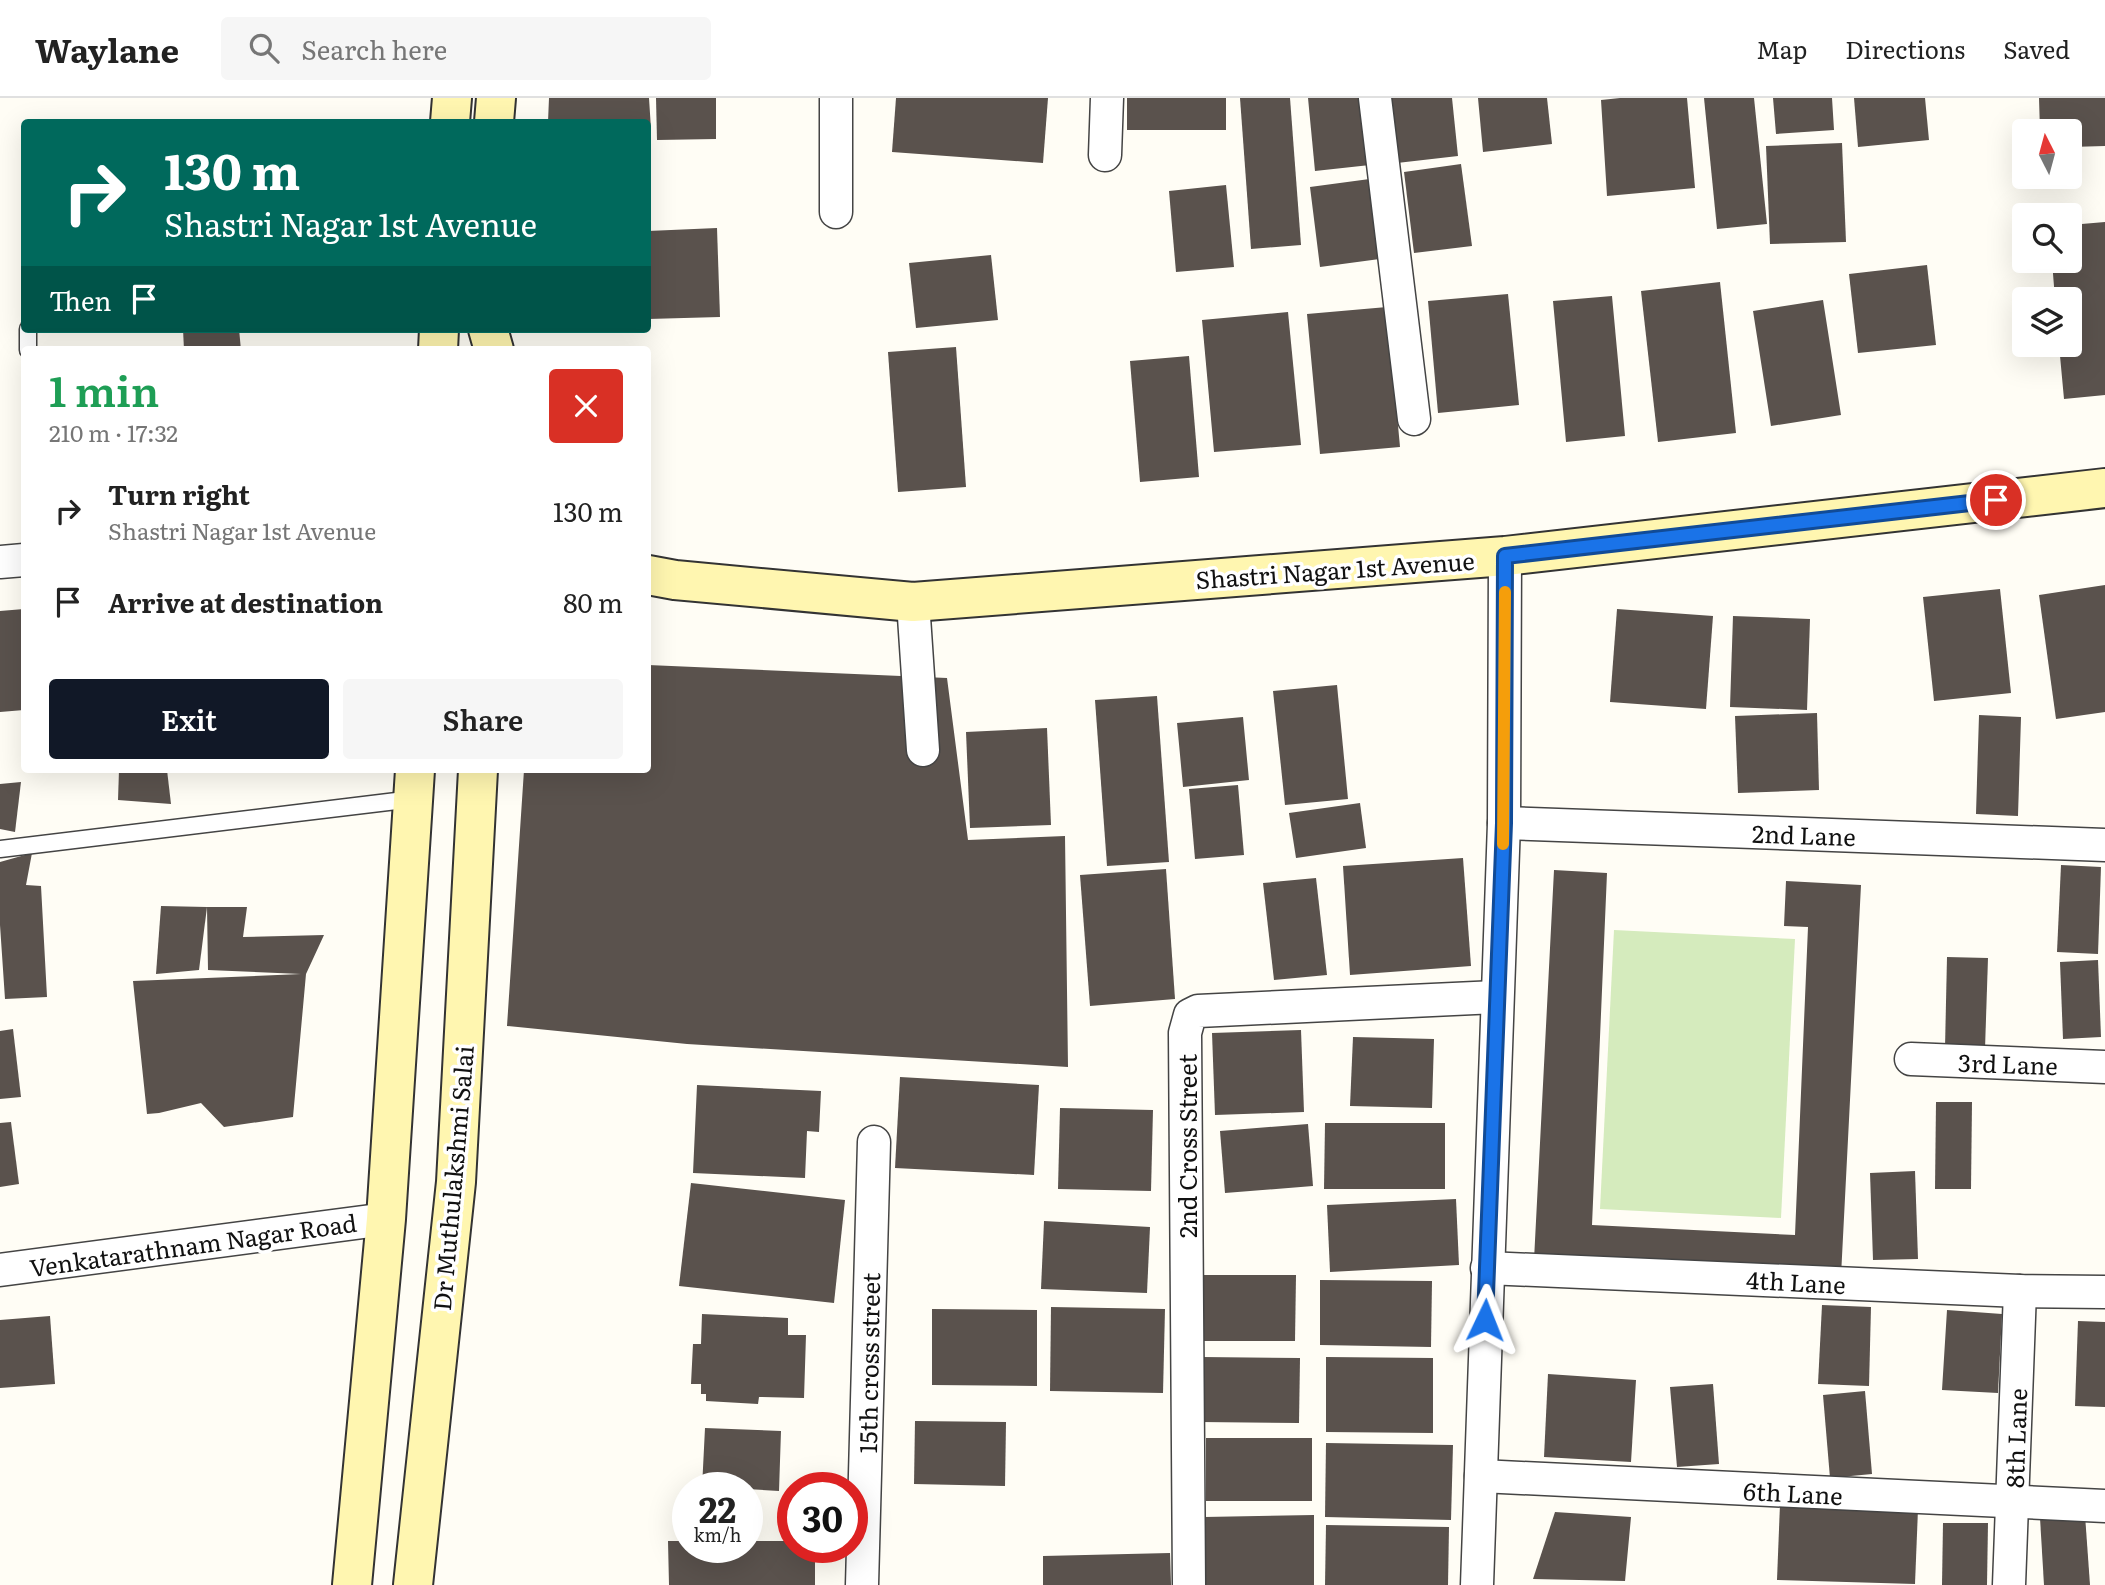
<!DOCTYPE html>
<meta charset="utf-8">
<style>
body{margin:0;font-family:Literata,serif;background:#f6f6f6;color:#222;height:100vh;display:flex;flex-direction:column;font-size:26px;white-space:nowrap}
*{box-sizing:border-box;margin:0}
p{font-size:23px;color:#767676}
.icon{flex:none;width:38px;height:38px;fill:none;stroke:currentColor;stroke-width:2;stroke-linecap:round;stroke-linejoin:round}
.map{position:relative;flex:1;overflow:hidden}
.panel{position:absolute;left:21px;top:248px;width:630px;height:427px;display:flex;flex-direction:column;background:#fff;border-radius:7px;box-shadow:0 7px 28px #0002}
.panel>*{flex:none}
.top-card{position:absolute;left:21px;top:21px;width:630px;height:214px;border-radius:7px;box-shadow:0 7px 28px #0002;background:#00695c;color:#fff;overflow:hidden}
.needle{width:46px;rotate:354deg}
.buttons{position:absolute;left:2012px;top:21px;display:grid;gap:14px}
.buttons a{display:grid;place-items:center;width:70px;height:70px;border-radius:7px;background:#fff;box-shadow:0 7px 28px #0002;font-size:35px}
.speed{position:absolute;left:672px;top:1374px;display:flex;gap:14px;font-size:35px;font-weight:700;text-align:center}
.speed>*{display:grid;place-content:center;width:91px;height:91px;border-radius:50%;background:#fff;box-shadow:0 7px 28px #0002;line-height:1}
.speed small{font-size:18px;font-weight:400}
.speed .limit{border:10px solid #d22;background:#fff;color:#111}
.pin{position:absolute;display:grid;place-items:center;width:60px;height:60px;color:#fff;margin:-30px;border:4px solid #fff;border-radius:50%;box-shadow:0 2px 7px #0007}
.me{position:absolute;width:77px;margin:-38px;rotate:2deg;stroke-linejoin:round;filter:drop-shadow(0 0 5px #0008)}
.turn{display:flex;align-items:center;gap:24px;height:147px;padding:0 28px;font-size:32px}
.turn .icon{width:91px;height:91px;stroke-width:2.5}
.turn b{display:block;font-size:49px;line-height:60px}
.then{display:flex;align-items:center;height:66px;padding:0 28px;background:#0003;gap:14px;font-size:26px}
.round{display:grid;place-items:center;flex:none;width:74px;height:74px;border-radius:7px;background:#f6f6f6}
.headline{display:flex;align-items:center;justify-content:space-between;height:119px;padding:0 28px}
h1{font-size:42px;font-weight:600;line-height:52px;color:#1e9e55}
.action{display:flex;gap:14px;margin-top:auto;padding:14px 28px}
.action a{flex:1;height:80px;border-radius:7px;background:#111827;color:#fff;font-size:28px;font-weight:600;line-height:80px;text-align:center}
.action a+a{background:#f6f6f6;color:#222}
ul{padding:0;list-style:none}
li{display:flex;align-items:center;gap:21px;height:91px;padding:0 28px}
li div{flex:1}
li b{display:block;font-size:26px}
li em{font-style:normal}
header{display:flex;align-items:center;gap:42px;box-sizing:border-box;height:98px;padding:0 35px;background:#fff;border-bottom:2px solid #e0e0e0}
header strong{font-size:33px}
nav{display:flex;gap:38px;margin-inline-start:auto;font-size:24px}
.search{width:490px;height:63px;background:#f6f6f6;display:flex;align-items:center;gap:18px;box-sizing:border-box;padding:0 24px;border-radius:7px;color:#767676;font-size:26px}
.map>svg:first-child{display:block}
.green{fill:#d5ebbd}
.building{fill:#5a524d}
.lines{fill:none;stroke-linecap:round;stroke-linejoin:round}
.lane-casing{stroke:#444;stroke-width:19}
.street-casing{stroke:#444;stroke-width:35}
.secondary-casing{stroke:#333;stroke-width:42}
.lane{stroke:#fff;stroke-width:16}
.street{stroke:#fff;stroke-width:32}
.secondary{stroke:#fff6b0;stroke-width:38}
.route-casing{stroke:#114b97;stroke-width:18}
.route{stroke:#1a73e8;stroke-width:12}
.slow{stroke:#f59e0b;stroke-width:12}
.labels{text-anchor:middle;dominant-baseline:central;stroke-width:7;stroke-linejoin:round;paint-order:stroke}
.street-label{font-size:24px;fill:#111;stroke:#fff}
</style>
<header>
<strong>Waylane</strong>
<div class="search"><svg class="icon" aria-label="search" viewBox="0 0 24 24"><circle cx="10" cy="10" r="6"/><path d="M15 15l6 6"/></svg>Search here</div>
<nav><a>Map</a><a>Directions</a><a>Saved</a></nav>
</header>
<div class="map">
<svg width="2105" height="1487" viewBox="0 0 2105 1487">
<rect width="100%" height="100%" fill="#fffdf5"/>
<polygon class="green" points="1614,832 1795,841 1781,1120 1600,1111"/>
<g class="building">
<polygon points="549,0 649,0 651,31 648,31 648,24 548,24"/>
<polygon points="656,0 716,0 716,41 657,42"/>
<polygon points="896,0 1048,0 1043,65 892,54"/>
<rect x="1127" y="0" width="99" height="32"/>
<polygon points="1240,0 1290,0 1301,147 1251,151"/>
<polygon points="1308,0 1363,0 1370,67 1315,73"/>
<polygon points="1390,0 1452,0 1458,58 1397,65"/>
<polygon points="1478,0 1547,0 1552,46 1483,54"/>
<polygon points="1620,0 1687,0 1695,90 1607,98 1601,2"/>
<polygon points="1704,0 1754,0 1767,126 1717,131"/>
<polygon points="1773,0 1832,0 1834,32 1776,36"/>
<polygon points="1854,0 1925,0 1929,42 1858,49"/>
<polygon points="2039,0 2105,0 2105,48 2070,49 2070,33 2040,33"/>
<polygon points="1842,45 1846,144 1770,146 1766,48"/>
<polygon points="1461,66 1472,148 1414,155 1404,74"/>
<polygon points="1377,80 1387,160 1320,169 1310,89"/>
<polygon points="1226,87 1234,169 1176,174 1169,93"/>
<polygon points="2105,124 2105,297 2064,301 2059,247 2070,247 2070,201 2055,201 2052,163 2070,163 2070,127"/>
<polygon points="717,130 720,219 648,221 648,133"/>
<polygon points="991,157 998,222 916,230 909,165"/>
<polygon points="1927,167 1936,247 1858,255 1849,176"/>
<polygon points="1720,184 1736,335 1658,344 1641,193"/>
<polygon points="1508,196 1519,307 1438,315 1428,203"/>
<polygon points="1612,198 1625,338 1566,344 1553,203"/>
<polygon points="1823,202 1841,317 1771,328 1753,213"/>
<polygon points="1387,209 1400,349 1320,356 1307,216"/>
<polygon points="1288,214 1301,347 1214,354 1202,222"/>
<polygon points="183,231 239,231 241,252 184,252"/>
<polygon points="956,249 966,389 898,394 888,254"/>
<polygon points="1189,258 1199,379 1140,384 1130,263"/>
<polygon points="2105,487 2105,614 2056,621 2039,497"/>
<polygon points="2000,491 2011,595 1934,603 1923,499"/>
<polygon points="24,511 24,612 0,614 0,513"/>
<polygon points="1617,511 1713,518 1706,611 1610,604"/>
<polygon points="1733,518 1810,521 1807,612 1730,609"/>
<polygon points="648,567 947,580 968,742 1065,738 1068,969 687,946 507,928 524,672 648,672"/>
<polygon points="1337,587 1348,701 1285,707 1273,593"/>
<polygon points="1157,598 1169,764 1107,768 1095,602"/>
<polygon points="1817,615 1819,692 1738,695 1735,618"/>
<polygon points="1979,617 2021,619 2018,718 1976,716"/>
<polygon points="1243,619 1249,682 1183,689 1177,625"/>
<polygon points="1047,630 1051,727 970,730 966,634"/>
<polygon points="119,672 167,672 171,706 118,702"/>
<polygon points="21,684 15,734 0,731 0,686"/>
<polygon points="1238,687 1244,757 1195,761 1189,691"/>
<polygon points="1360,705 1366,750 1296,760 1289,715"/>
<polygon points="32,755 26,787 41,788 47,899 5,901 0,827 0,764"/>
<polygon points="1463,760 1471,868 1350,877 1343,768"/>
<polygon points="2061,767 2101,769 2098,856 2057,854"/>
<polygon points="1166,771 1175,901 1090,908 1080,777"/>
<polygon points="1554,772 1607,775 1592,1127 1795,1137 1808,829 1784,828 1786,783 1861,787 1841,1178 1534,1162"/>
<polygon points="1316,780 1327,877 1274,882 1263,785"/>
<polygon points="161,808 207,809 199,872 156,876"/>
<polygon points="207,809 247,809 243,839 324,837 306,876 293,1019 224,1029 201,1005 159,1015 147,1016 133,883 301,876 208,872"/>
<polygon points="1947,859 1988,860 1985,951 1945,950"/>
<polygon points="2098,862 2101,939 2063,941 2060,864"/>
<polygon points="13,931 21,999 0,1001 0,933"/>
<polygon points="1301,932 1304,1014 1215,1017 1212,935"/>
<polygon points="1353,939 1434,941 1432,1010 1350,1008"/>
<polygon points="900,979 1039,987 1034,1077 895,1070"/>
<polygon points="697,987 821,993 819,1034 807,1033 805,1080 693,1075"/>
<polygon points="1936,1004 1972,1004 1971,1091 1935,1091"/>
<polygon points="1060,1010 1153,1012 1151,1093 1058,1091"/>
<polygon points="11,1024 19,1086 0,1089 0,1025"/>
<polygon points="1325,1025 1445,1025 1445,1091 1324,1091"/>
<polygon points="1308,1026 1313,1088 1225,1095 1220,1033"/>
<polygon points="1915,1073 1918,1161 1873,1162 1870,1075"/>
<polygon points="691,1085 845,1102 834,1205 679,1188"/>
<polygon points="1456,1101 1459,1167 1330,1174 1327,1107"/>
<polygon points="1044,1123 1150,1129 1147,1195 1041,1191"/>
<polygon points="1202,1177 1296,1177 1295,1243 1202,1243"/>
<polygon points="1320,1182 1432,1183 1431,1249 1320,1247"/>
<polygon points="1822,1207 1871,1209 1869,1288 1818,1286"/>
<polygon points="1051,1209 1165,1211 1163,1295 1050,1293"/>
<polygon points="932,1211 1037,1212 1037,1288 932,1287"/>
<polygon points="1947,1212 2002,1216 1998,1295 1942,1292"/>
<polygon points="702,1216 788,1220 788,1237 806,1237 804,1300 759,1299 758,1306 706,1303 706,1296 701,1296 701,1286 691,1286 693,1246 701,1246"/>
<polygon points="50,1218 55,1286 0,1290 0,1222"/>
<polygon points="2078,1223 2105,1224 2105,1309 2075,1308"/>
<polygon points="1202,1259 1300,1260 1299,1325 1200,1324"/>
<polygon points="1326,1259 1433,1260 1433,1335 1326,1334"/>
<polygon points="1548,1276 1636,1282 1631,1364 1544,1359"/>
<polygon points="1713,1286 1719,1366 1677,1369 1670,1289"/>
<polygon points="1865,1293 1872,1376 1830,1380 1823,1297"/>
<polygon points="915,1323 1006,1324 1005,1388 914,1386"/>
<polygon points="705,1330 781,1333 779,1393 747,1391 747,1390 702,1390"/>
<rect x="1206" y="1340" width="106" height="63"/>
<polygon points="1326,1345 1453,1347 1451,1422 1325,1419"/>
<polygon points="1780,1406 1918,1411 1915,1486 1777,1482"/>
<polygon points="1555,1414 1631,1419 1625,1483 1533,1481"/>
<polygon points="1314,1417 1314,1487 1204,1487 1204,1419"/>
<polygon points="2085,1417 2090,1487 2044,1487 2040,1420"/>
<polygon points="1943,1425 1988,1425 1987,1487 1942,1487"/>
<polygon points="1326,1427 1449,1429 1448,1487 1325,1487"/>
<polygon points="668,1443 688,1443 688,1449 747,1449 747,1443 793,1443 793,1449 815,1449 815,1487 669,1487"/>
<polygon points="1170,1455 1171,1487 1043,1487 1043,1458"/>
</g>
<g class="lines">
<defs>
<g id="lane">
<polyline points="28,252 28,231"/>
<polyline points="0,751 413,701"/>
</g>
<g id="street">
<polyline points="1375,0 1414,321"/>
<polyline points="1105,57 1107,0"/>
<polyline points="836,114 836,0"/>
<polyline points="0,464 24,462"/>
<polyline points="913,504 923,652"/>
<polyline points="1504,725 2105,747"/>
<polyline points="1911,961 2105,969"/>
<polyline points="1487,1170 2020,1193 2105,1194"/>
<polyline points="0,1172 386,1121"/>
<polyline points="1481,1378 2105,1408"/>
<polyline points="862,1487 874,1044"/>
<polyline points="1189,1487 1185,935 1190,917 1198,913 1496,899"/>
<polyline points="1477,1487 1504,725 1505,458"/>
<polyline points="2009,1487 2020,1193"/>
</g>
<g id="secondary">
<polyline points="450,24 452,0"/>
<polyline points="494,24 496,0"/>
<polyline points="488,231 494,252"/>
<polyline points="438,252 439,231"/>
<polyline points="648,477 675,482 913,504 1505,458 2105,390"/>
<polyline points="352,1487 386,1121 415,672"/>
<polyline points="413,1487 456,1084 478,672"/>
</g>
</defs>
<use href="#lane" class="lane-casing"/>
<use href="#street" class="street-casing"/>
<use href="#secondary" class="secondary-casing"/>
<use href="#lane" class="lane"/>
<use href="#street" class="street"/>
<use href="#secondary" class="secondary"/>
</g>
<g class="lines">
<defs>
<polyline id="route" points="1485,1222 1504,725 1505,458 1996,402"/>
</defs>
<use href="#route" class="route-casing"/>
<use href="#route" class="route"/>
<polyline class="slow" points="1503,746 1505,494"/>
</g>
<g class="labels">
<g class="street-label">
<text transform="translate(1335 471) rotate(-4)">Shastri Nagar 1st Avenue</text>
<text transform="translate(1804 736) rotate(2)">2nd Lane</text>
<text transform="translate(2008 965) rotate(2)">3rd Lane</text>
<text transform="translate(1186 1048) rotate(-90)">2nd Cross Street</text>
<text transform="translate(452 1080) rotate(-85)">Dr Muthulakshmi Salai</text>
<text transform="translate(193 1146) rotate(-8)">Venkatarathnam Nagar Road</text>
<text transform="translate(1796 1183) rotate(3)">4th Lane</text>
<text transform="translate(868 1265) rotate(-89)">15th cross street</text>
<text transform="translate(2015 1340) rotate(-88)">8th Lane</text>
<text transform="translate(1793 1394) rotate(3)">6th Lane</text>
</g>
</g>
</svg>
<div class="buttons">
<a><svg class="needle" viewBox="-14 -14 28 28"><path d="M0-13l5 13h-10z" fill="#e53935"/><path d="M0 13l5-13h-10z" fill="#767676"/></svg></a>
<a><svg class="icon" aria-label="search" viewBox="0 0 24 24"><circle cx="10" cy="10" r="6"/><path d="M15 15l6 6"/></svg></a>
<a><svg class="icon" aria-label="layers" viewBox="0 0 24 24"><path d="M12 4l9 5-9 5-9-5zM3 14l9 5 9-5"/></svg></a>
</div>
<div class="speed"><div>22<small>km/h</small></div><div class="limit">30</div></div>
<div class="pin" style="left:1996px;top:402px;background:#d93025"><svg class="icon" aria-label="arrive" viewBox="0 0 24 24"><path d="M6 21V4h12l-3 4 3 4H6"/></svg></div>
<svg class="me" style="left:1485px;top:1222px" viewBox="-20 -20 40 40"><path d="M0-17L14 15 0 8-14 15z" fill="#1a73e8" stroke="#fff" stroke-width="4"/></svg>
<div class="top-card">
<div class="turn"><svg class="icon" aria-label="right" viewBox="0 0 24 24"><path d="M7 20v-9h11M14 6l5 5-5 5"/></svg><div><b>130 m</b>Shastri Nagar 1st Avenue</div></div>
<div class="then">Then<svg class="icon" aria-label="arrive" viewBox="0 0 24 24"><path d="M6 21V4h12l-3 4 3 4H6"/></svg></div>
</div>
<section class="panel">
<div class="headline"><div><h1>1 min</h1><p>210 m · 17:32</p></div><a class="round" style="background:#d93025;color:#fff"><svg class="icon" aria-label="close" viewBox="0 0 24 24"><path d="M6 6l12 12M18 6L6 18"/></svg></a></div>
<ul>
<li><svg class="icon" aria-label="right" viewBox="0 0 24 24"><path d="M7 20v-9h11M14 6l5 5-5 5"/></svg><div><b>Turn right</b><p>Shastri Nagar 1st Avenue</p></div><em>130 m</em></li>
<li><svg class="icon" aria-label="arrive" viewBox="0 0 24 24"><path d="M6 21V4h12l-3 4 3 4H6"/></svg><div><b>Arrive at destination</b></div><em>80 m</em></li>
</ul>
<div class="action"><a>Exit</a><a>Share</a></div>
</section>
</div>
